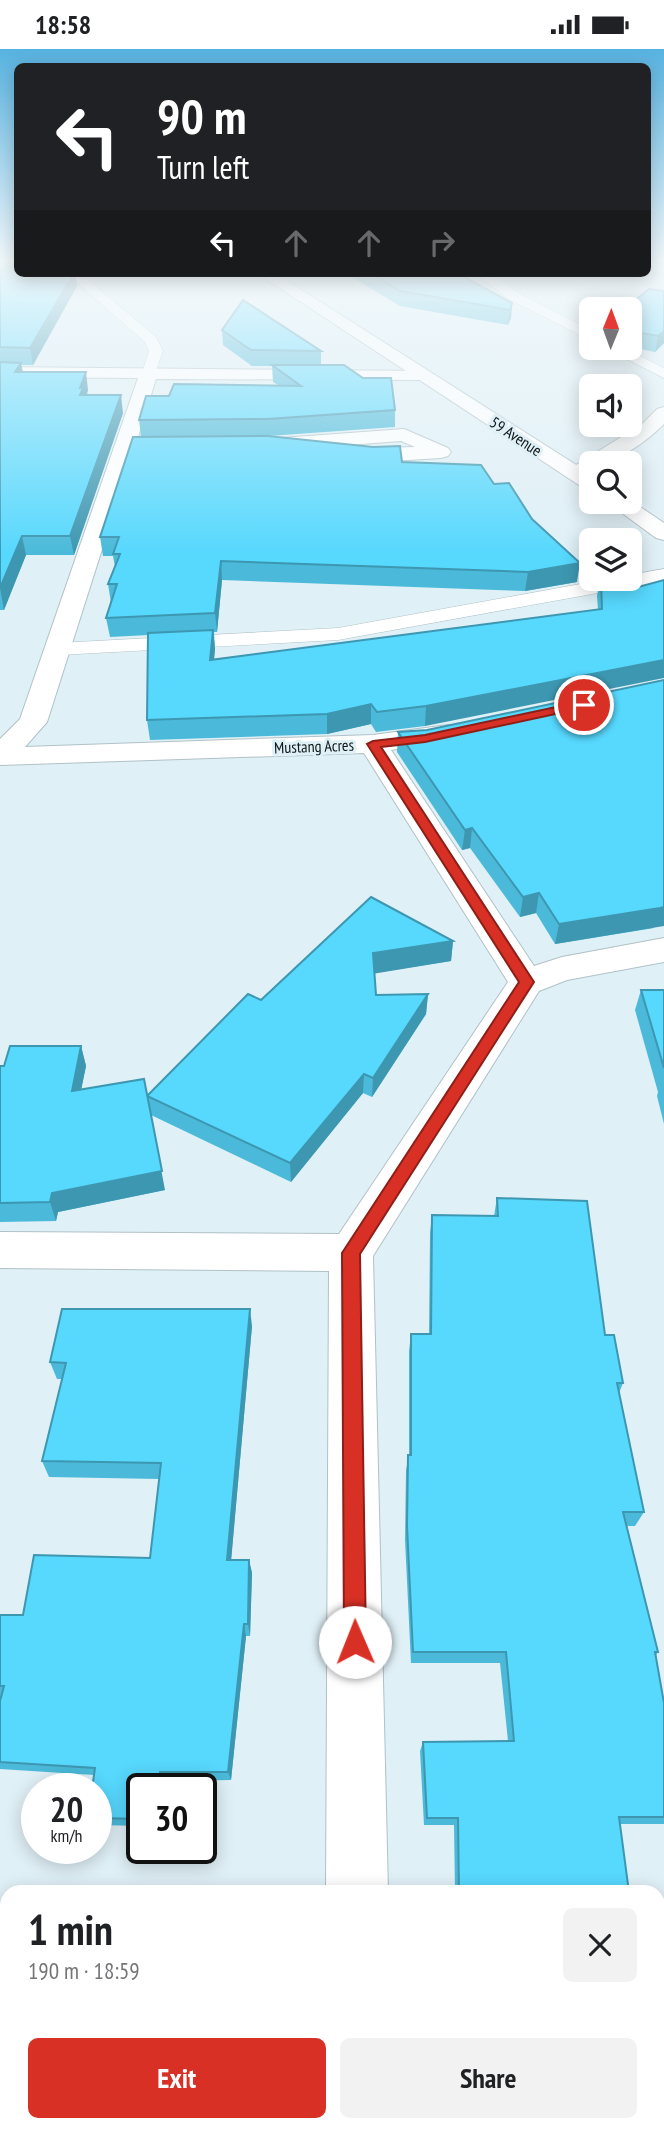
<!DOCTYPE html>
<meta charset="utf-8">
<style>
body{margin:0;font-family:"PT Sans Narrow",sans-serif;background:#f2f2f2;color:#202124;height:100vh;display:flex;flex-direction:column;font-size:26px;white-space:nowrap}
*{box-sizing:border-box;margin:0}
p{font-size:23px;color:#757577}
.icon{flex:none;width:38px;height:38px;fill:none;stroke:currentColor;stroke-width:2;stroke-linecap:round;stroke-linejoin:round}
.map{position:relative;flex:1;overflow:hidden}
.details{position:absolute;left:0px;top:1836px;width:665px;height:247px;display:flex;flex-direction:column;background:#fff;border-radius:21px 21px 0 0;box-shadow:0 4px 18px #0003}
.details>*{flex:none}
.guide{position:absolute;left:14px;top:14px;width:637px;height:214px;border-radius:10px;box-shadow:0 4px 18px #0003;background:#202124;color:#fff;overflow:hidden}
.needle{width:46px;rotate:1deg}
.controls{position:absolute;left:579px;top:248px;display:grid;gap:14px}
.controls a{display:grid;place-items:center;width:63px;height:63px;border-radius:10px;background:#fff;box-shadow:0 4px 18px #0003;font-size:35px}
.speed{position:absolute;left:21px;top:1724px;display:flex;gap:14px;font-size:35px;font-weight:700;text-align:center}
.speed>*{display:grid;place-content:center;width:91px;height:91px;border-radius:50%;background:#fff;box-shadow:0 4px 18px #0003;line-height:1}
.speed small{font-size:18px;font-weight:400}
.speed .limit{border:4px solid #111;border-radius:10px;background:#fff;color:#111}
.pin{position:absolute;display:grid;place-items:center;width:60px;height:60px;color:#fff;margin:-30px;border:4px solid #fff;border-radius:50%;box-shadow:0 2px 7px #0007}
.me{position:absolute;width:77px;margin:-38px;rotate:359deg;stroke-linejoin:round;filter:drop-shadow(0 0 5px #0008)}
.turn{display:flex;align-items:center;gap:24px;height:147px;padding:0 28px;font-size:32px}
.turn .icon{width:91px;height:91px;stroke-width:2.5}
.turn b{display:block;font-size:49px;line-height:60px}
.lanes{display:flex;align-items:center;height:66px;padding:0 28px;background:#0003;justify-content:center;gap:35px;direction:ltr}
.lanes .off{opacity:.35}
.round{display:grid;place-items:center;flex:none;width:74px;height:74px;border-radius:10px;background:#f2f2f2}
.headline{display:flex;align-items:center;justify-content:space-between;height:119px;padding:0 28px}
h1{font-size:42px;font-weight:800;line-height:52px}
.primary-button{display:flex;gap:14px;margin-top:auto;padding:14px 28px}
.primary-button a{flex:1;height:80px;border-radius:10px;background:#d93025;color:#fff;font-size:28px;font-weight:800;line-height:80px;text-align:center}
.primary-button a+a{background:#f2f2f2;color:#202124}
.status{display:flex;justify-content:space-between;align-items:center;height:49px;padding:0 35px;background:#fff;direction:ltr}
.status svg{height:19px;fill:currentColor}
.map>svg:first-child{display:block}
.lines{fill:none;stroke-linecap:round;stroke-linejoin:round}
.service-casing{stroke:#b1c1c7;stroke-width:1}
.minor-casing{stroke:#b1c1c7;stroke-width:2}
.tertiary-casing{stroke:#b1c1c7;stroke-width:2}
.service{fill:#fff;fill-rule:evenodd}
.minor{fill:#fff;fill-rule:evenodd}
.tertiary{fill:#fff;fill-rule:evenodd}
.wall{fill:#4bbada}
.shaded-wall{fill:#3d97b1}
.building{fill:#57d8fd;stroke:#3d97b1;stroke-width:2}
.route{fill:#d93025;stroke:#8d1f18;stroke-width:2}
.labels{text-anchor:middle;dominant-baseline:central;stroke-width:6;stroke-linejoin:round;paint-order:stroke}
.far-street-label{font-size:16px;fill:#101618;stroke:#dff0f6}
</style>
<div class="status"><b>18:58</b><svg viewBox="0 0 49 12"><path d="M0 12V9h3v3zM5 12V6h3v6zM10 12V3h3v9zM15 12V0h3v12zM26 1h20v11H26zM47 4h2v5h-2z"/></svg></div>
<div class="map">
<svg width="664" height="2081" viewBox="0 0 664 2081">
<rect width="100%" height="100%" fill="#dff0f6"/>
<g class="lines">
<defs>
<g id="service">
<rect x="648" y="215" width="16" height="8"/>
<polygon points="66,224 80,224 156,288 163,302 154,327 144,327 142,324 149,302 145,293"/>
<polygon points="476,224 490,224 517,243 592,282 592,292 507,249"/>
<polygon points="605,299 624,299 664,319 664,329"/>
<polygon points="664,520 664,532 338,591 58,606 51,604 47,600 51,596 58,594 338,579 608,530 630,530 630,526"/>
</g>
<g id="minor">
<polygon points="0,318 427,322 430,326 427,330 421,331 156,330 137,391 182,390 189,392 192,396 189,400 182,402 133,403 47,673 25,698 373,686 448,676 458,678 462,684 458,690 391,701 534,917 562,908 664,889 664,913 567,931 539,942 373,1207 388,1843 326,1843 329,1222 0,1219 0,1183 339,1185 508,933 364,704 0,716 0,690 20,670 138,329 0,328"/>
<path d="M664,358v17c-17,17 -48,40 -72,40v9l-17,7 -7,-2 -3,-4 3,-4 74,-46 15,-15z"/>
<polygon points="404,380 448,399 451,403 448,407 441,409 373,413 341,408 338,404 341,400 415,398 401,392 267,402 260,400 257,396 260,392 267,390"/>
<rect x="325" y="2076" width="68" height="5"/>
</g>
<g id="tertiary">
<polygon points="257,224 275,224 592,426 592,442 585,440"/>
<polygon points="630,451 664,474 664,491 656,489 607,453"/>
</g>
</defs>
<use href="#service" class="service-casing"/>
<use href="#minor" class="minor-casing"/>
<use href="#tertiary" class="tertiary-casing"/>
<use href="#service" class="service"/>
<use href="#minor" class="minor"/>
<use href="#tertiary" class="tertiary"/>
</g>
<g class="wall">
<polygon points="0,212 77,237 33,316 21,316 23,323 88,341 87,346 123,364 74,506 26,506 4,561 0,561"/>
<polygon points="345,224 457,224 512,254 511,269 508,276 400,257"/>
<polygon points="664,242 664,294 655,303 630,298 630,261"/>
<polygon points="222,281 321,302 321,316 395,361 395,378 269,387 402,413 494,435 532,470 577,533 525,542 222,531 217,583 214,583 215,600 214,610 598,561 597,547 600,530 620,530 631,540 664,531 425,677 376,683 371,675 327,685 150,691 147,671 148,586 110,588 106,569 111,554 108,535 115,518 113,507 103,507 100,488 141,388 139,371 169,347 278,336 273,333 272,317 252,317 223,296"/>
<polygon points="427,681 654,879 555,895 536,864 520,868 470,799 462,801 397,703 398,683"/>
<polygon points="453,892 451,912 374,924 376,946 428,945 426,965 372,1048 363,1044 291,1133 151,1066 147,1047 261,951"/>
<polygon points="641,941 664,941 664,1075 657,1047 658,1043 635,961"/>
<polygon points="81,997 86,1017 81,1040 165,1141 58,1163 56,1172 0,1173 0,1017 4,1017"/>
<polygon points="497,1149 605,1286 623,1334 619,1344 644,1463 635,1477 627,1477 658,1603 656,1606 664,1654 664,1775 620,1775 629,1843 455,1843 454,1776 424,1776 420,1702 423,1693 508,1692 500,1614 411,1614 405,1491 406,1421 409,1406 409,1302 411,1285 429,1285 430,1184 432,1166 494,1167"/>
<polygon points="252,1277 231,1511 249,1511 252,1524 250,1587 246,1587 231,1731 165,1732 164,1740 142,1740 142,1777 96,1776 96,1740 94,1726 0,1720 0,1652 1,1648 0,1648 0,1566 23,1566 150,1509 159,1430 49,1428 42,1412 62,1330 57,1330 50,1313"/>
<polygon points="0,2071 7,2071 7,2076 0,2081"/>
<polygon points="498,2076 609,2076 610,2081 499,2081"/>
</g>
<g class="shaded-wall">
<polygon points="74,224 75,224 77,237 33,316 30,299"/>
<polygon points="512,254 511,269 508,276 510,261"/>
<polygon points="664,282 664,294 655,303 658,287"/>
<polygon points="21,314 24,331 15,323"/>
<polygon points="86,323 88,341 84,351 83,363 80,339"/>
<polygon points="121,346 123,364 74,506 70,487"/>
<polygon points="22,487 26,506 4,561 0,539"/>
<polygon points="221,512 222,531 217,583 215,564"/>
<polygon points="580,514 577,533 525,542 528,523"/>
<polygon points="213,581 215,600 212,630 210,611"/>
<polygon points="664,611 664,629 425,677 426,657"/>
<polygon points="371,655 371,675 327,685 327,665"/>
<polygon points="472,779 470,799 462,801 465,781"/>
<polygon points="539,844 536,864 520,868 523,848"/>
<polygon points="664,858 664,877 555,895 559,875"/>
<polygon points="453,892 451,912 372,925 373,904"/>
<polygon points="428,945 426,965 372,1048 373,1029"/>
<polygon points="81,997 86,1017 77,1062 72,1042"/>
<polygon points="364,1025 363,1044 291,1133 290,1114"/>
<polygon points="144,1030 165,1141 58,1163 56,1172 50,1153 52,1144"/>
<polygon points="250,1260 252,1277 230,1524 227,1511"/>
<polygon points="249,1511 252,1524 250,1587 248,1575"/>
<polygon points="244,1575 246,1587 231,1731 228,1723"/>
<polygon points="160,1723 165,1732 164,1740 158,1740"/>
<polygon points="185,2076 191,2076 190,2081 185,2081"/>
</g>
<g class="building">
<polygon points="0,212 18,212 18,224 74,224 30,299 0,298"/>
<polygon points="370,224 457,224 512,254 510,261 401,242"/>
<polygon points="649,240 664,242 664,282 658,287 630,282 630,261 623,261"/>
<polygon points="243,251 321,302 251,301 222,281"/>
<polygon points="0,313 21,314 15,323 86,323 80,339 83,339 80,346 121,346 70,487 22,487 0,539"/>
<polygon points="272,316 344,316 363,329 391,329 395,361 268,370 139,371 146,347 169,347 174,335 301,337"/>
<polygon points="268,387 373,398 400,397 402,413 481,416 494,435 509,434 532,470 580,514 528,523 221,512 215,564 106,569 117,535 108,535 120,505 113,505 119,488 100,488 133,388"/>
<polygon points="601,530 620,530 631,540 664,531 664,611 426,657 377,663 371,655 327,665 147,671 148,584 213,581 210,611 602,560"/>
<polygon points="664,631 664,858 660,859 559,875 539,844 523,848 472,779 465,781 398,683 427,681"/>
<polygon points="371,848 453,892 373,904 376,946 428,945 373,1029 364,1025 290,1114 147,1047 248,945 261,951"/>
<polygon points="641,941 664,941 664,1019"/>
<polygon points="10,997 81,997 72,1042 144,1030 162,1122 52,1144 50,1153 0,1154 0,1017 4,1017"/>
<polygon points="497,1149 587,1152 605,1286 614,1286 623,1334 617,1334 644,1463 623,1463 658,1603 655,1603 664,1654 664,1768 619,1768 629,1843 459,1843 458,1769 427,1769 423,1693 514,1692 506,1603 413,1603 407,1477 408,1406 411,1406 411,1285 431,1285 432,1166 498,1167"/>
<polygon points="62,1260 250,1260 227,1511 249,1511 248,1575 244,1575 228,1723 160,1723 158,1740 142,1740 142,1770 96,1769 96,1740 92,1740 95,1719 0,1713 0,1652 4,1637 0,1637 0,1566 23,1566 34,1506 150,1509 161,1414 42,1412 66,1314 50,1313"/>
<polygon points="0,1861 7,1862 7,1925 0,1925"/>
<rect x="658" y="1903" width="6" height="97"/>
<polygon points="0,2074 7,2074 7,2076 185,2076 185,2081 0,2081"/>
<polygon points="504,2076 609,2076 610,2081 505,2081"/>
</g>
<linearGradient id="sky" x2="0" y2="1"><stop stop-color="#57b2e0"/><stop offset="0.42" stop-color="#f1f8fb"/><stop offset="1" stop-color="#f1f8fb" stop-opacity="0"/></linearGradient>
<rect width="664" height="504" fill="url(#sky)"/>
<polygon class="route" points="584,652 588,653 588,658 425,693 381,698 534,933 360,1205 366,1593 363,1601 355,1604 347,1601 344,1593 342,1204 519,933 367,695 373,692 425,686"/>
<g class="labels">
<g class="far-street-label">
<text transform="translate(516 387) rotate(33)">59 Avenue</text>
<text transform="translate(314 697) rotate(-2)">Mustang Acres</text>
</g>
</g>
</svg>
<div class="controls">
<a><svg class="needle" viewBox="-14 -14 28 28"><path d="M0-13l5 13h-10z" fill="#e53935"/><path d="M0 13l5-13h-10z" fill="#757577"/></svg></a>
<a><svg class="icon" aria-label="sound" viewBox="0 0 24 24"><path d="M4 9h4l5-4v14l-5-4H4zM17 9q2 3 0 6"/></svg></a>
<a><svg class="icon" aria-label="search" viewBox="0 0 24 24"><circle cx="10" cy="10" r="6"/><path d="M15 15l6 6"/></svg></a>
<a><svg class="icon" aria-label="layers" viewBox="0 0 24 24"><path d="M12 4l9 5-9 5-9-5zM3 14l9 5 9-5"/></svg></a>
</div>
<div class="speed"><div>20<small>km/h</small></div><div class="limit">30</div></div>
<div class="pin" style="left:584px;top:656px;background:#d93025"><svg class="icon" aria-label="arrive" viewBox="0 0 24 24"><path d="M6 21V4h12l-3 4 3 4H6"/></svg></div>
<svg class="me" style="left:355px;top:1593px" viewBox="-20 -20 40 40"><circle r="19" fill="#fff"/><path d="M0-13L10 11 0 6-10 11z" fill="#d93025"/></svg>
<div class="guide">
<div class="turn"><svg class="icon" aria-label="left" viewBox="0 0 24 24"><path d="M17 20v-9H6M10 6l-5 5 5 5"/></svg><div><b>90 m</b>Turn left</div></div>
<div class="lanes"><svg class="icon" aria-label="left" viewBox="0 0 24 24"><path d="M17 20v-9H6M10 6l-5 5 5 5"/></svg><svg class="icon off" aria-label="ahead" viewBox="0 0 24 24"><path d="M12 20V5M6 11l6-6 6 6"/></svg><svg class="icon off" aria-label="ahead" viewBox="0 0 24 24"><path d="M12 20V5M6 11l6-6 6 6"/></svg><svg class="icon off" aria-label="right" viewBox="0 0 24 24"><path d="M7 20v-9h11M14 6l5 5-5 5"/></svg></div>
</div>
<section class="details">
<div class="headline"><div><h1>1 min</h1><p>190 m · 18:59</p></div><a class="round"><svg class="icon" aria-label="close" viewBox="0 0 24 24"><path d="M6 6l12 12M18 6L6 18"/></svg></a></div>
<div class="primary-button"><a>Exit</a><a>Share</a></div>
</section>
</div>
